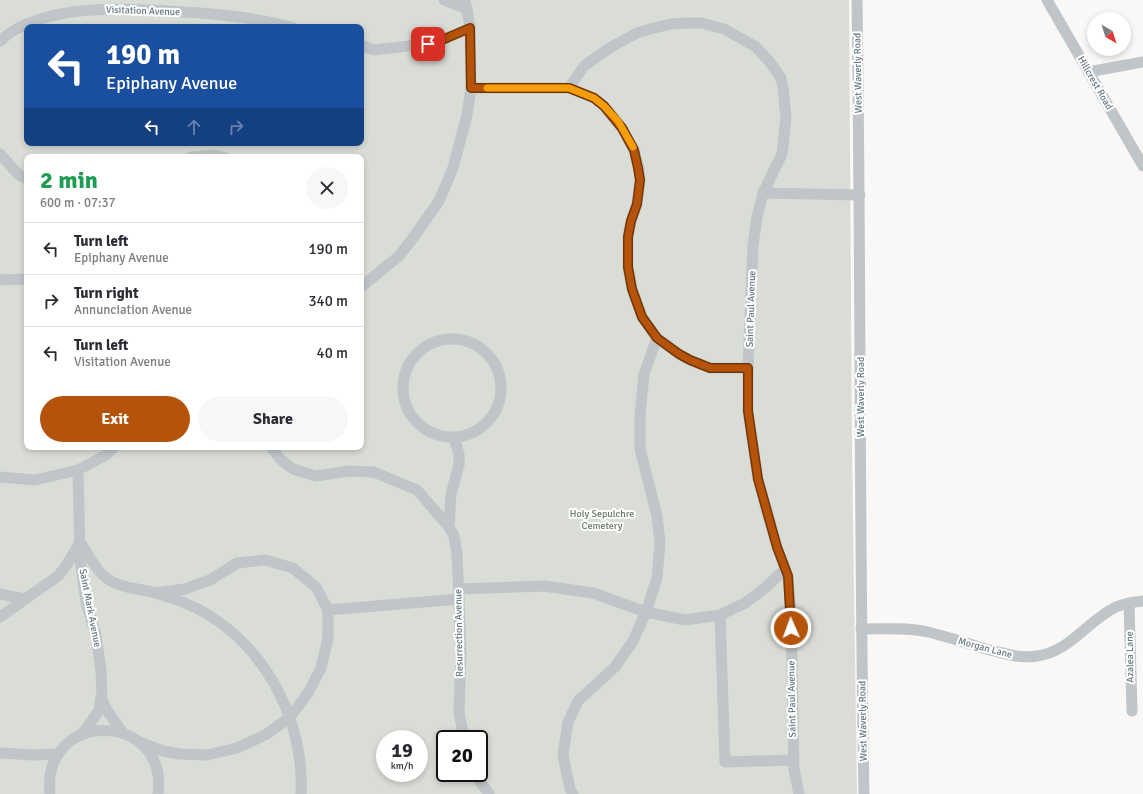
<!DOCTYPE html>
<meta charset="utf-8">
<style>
body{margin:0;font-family:Signika,sans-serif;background:#f7f7f7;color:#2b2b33;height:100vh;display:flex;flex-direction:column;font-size:15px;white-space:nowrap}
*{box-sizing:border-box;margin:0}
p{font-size:13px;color:#7c7c81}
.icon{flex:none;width:22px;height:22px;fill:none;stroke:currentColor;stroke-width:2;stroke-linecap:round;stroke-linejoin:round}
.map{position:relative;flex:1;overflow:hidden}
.details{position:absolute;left:24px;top:154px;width:340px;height:296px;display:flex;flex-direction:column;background:#fff;border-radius:8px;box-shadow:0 2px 6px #0003}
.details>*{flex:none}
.guide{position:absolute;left:24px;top:24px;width:340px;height:122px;border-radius:8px;box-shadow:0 2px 6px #0003;background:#1a4fa0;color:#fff;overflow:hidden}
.needle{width:26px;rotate:141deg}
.fabs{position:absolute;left:1087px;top:12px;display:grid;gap:8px}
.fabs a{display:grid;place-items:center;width:44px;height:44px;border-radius:50%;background:#fff;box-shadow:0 2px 6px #0003;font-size:20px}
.speed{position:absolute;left:376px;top:730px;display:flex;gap:8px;font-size:20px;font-weight:700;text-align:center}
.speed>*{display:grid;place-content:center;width:52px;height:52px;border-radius:50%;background:#fff;box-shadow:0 2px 6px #0003;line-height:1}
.speed small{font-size:10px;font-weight:400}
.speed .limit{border:2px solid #111;border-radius:6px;background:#fff;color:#111}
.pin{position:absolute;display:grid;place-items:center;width:34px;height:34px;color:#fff;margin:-17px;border-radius:8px;box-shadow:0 2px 6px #0006}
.me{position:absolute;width:44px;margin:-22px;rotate:358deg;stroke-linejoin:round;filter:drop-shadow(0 0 3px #0008)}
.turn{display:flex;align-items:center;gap:14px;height:84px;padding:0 16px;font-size:18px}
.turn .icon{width:52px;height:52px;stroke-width:2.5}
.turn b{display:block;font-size:28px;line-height:34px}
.lanes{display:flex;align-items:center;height:38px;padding:0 16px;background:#0003;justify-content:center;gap:20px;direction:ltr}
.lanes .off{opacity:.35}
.round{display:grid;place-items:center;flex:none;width:42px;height:42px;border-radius:21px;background:#f7f7f7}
.headline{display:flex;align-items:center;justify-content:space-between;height:68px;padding:0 16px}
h1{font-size:24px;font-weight:800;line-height:30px;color:#1e9e55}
.cta{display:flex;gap:8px;margin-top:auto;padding:8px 16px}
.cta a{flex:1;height:46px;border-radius:24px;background:#b45309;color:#fff;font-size:16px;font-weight:800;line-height:46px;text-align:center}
.cta a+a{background:#f7f7f7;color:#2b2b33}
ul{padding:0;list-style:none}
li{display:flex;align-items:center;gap:12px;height:52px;padding:0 16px;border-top:1px solid #e1e1e2}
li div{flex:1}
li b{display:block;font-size:15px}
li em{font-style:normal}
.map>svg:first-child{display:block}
.green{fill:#d9ddd5;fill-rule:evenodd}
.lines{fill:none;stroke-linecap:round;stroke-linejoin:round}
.minor{stroke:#bfc5c8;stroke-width:11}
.route-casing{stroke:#753606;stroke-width:10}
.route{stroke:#b45309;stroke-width:7}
.slow{stroke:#f59e0b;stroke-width:7}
.labels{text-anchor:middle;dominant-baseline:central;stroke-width:4;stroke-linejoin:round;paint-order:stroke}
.street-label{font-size:10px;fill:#647880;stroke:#fff}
.park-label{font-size:10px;fill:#6a7963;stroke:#fff}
</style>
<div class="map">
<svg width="1143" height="794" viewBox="0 0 1143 794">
<rect width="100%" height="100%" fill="#f9f8f6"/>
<path class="green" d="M0,0h849l3,451 5,343h-857zM27,27h334v116h-334zM27,157h334v290h-334zM385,739h34v34h-34zM445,739h34v34h-34z"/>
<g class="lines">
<g class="minor">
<polyline points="444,0 467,9"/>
<path d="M857,0c4,265 2,529 7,794"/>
<polyline points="1047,0 1143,166"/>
<path d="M0,41c41,-39 131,-33 184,-29 37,2 72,6 108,15"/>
<polyline points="361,45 374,50 435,43 470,28"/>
<polyline points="1088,72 1143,62"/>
<polyline points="471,88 569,88 594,98 604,106 622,128 634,150 639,168 640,180 637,204 631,221 628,237 628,267 632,289 642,317 657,338 679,354 690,360 710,368 748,368"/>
<polyline points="569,88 584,66 611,47 637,33 654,28 671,24 687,23 701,23 724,29 756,47 769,61 781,78 783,88 786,118 782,154 763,193 757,217 753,245 748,368 748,411 758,479 777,547 788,576 791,613 794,769 799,794"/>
<polyline points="0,154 19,175 27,179"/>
<polyline points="191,157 215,155 224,157"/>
<polyline points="763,193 860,195"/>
<polyline points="0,280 27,279"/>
<polyline points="361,287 399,256 413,238 439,201 453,168 467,115 471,88 470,26 465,0"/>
<circle cx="452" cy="388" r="49"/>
<polyline points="271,447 280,459 293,469 316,476 349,471 374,472 417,490 449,527 454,536 457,554 461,649 459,712 464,739"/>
<polyline points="78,470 80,559 86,602 96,635 101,671 102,692 99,711 82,734"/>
<polyline points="0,477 35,480 78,470 106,455 114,447"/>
<polyline points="449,527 451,494 459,465 459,454 454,438"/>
<polyline points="459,589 544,586 593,593 646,612 685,620 720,615 745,603 765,588 785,569"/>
<polyline points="0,594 25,599"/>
<polyline points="1129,603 1132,711"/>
<polyline points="328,610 459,599"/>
<polyline points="720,615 725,762 794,760"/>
<path d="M0,617l58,-41 8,-10 14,-24c7,11 14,25 24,34 14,13 35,12 52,17 9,3 19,6 29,10 74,31 120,112 116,191"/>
<path d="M861,629c22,0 45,-2 67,3 20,5 39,11 58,17 17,4 33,10 51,7 33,-4 51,-36 79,-49 9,-4 18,-5 27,-6"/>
<polyline points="101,698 108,712 123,733"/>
<polyline points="139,742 163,751 180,754 207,755 237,748 267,734 290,717 308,693 321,668 328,638 328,610 316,587 293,568 265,560 237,563 210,580 185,589 155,593"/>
<polyline points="0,753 33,755 58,754"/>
<polyline points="474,773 489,794"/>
<path d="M50,794c-9,-86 119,-83 108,0"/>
<polyline points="573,794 570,789 563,755 568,722 578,701 615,667 633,641 646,612 657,578 660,542 657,516 640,449 640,415 644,374 657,338"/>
</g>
</g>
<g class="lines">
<defs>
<polyline id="route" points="428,44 435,43 470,28 471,88 569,88 594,98 604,106 622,128 634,150 638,168 640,180 637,204 631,221 628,237 628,267 632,289 642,317 657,338 679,354 690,360 710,368 748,368 748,411 758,479 777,547 788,576 791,628"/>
</defs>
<use href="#route" class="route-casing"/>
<use href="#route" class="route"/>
<polyline class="slow" points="487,88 569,88 594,98 604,106 618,121 633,147"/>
</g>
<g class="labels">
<g class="street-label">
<text transform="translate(143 11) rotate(2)">Visitation Avenue</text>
<text transform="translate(858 73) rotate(-91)">West Waverly Road</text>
<text transform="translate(1095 83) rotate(60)">Hillcrest Road</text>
<text transform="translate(751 309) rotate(-88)">Saint Paul Avenue</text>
<text transform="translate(861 397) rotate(-90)">West Waverly Road</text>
<text transform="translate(90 608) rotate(79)">Saint Mark Avenue</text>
<text transform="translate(459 633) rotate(-91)">Resurrection Avenue</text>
<text transform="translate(985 648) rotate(15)">Morgan Lane</text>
<text transform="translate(1130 657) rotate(-91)">Azalea Lane</text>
<text transform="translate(792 699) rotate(-91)">Saint Paul Avenue</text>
<text transform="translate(863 721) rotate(-91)">West Waverly Road</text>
</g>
<g class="park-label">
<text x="602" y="514">Holy Sepulchre<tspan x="602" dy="12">Cemetery</tspan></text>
</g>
</g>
</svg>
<div class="fabs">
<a><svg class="needle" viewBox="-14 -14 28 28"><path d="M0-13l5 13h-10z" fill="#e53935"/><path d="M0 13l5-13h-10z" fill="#7c7c81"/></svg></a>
</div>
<div class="speed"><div>19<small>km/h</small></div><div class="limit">20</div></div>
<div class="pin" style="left:428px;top:44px;background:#d93025"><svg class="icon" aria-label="arrive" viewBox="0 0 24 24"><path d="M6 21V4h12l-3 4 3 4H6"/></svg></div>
<svg class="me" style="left:791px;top:628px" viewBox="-20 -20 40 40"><circle r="17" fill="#b45309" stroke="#fff" stroke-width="3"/><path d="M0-11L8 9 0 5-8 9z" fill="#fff"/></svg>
<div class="guide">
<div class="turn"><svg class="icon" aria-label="left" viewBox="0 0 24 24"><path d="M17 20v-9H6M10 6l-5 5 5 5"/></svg><div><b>190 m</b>Epiphany Avenue</div></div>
<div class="lanes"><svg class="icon" aria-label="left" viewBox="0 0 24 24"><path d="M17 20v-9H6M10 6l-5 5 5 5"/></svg><svg class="icon off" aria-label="ahead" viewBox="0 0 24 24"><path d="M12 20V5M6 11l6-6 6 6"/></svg><svg class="icon off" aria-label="right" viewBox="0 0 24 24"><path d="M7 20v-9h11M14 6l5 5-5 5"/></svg></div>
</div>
<section class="details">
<div class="headline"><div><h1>2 min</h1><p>600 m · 07:37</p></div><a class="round"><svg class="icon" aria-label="close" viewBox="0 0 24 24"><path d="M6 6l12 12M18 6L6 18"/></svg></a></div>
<ul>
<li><svg class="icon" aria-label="left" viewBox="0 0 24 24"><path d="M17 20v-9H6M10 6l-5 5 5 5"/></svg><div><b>Turn left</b><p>Epiphany Avenue</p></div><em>190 m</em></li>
<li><svg class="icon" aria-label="right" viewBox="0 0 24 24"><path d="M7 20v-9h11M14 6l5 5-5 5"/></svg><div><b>Turn right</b><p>Annunciation Avenue</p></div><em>340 m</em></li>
<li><svg class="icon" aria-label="left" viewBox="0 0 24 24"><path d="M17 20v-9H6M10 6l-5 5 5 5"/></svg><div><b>Turn left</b><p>Visitation Avenue</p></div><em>40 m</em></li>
</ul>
<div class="cta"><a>Exit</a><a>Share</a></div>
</section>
</div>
